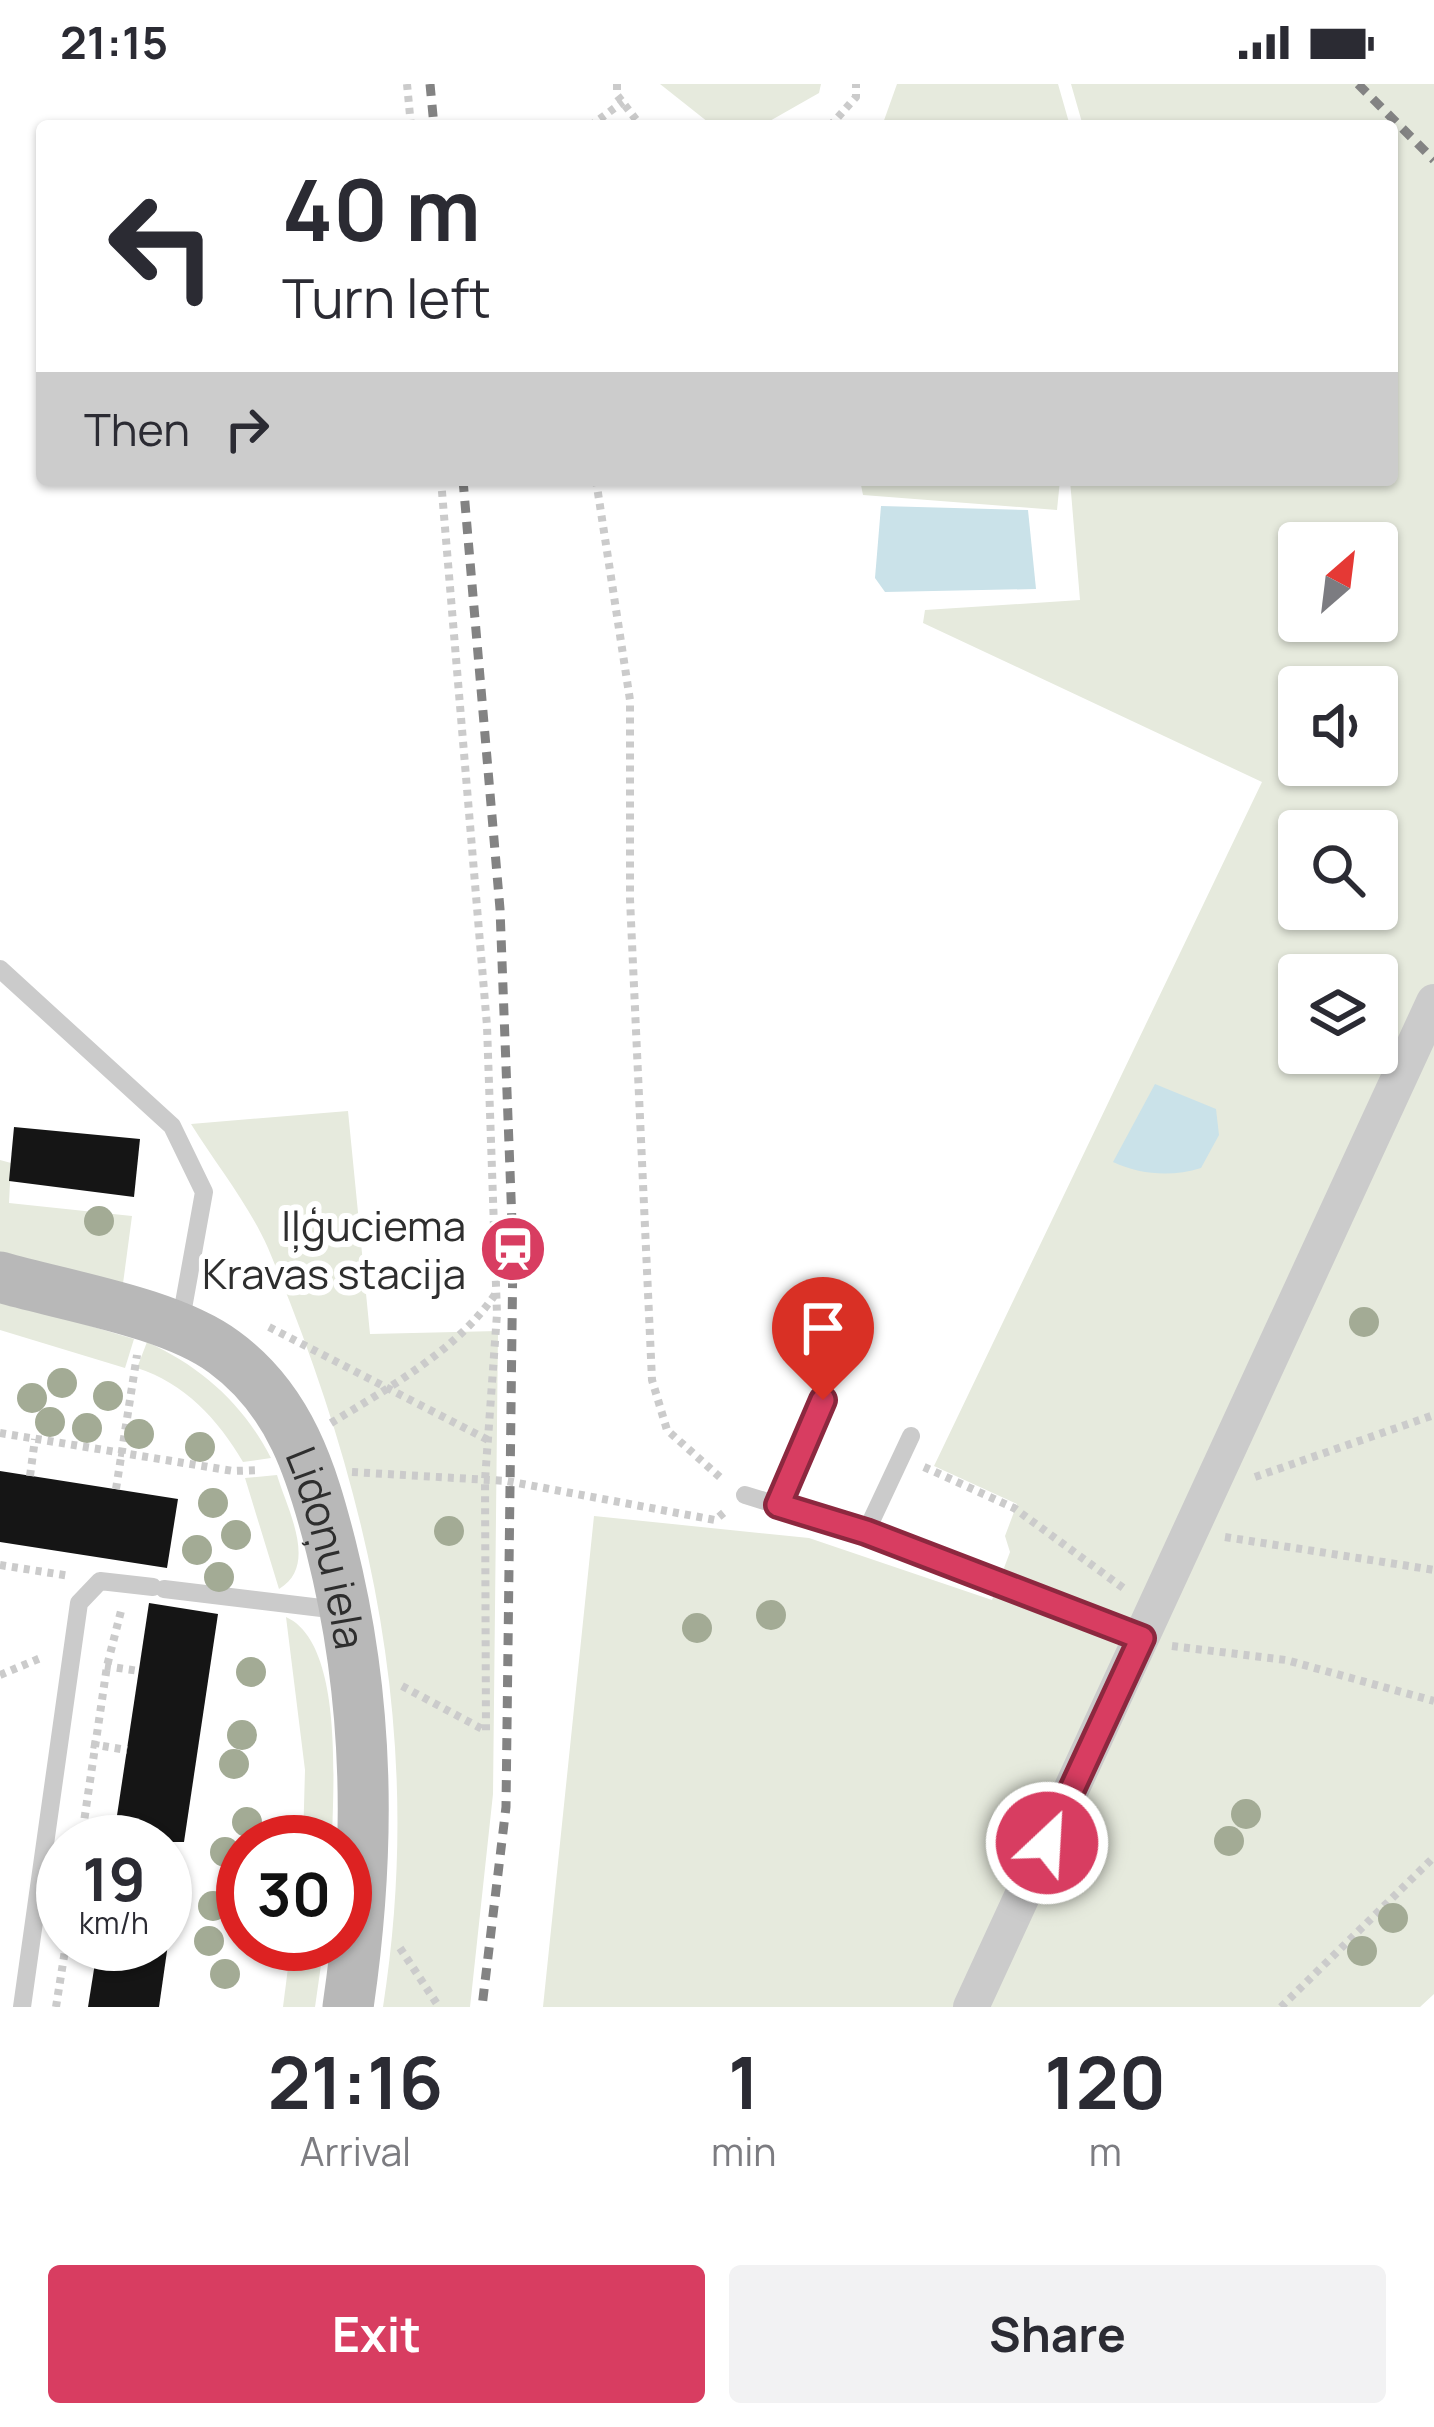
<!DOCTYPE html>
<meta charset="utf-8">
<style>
body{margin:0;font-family:Manrope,sans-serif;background:#f2f2f3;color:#2b2b33;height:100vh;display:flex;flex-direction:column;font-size:45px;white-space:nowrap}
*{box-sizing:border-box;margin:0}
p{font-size:39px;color:#7c7c81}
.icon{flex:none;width:66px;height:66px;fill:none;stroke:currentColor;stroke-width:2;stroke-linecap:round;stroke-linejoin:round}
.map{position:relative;height:1923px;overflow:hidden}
.side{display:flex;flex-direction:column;background:#fff;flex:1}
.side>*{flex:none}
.hud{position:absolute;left:36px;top:36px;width:1362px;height:366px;border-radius:12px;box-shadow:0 3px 9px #0004;background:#fff;color:#2b2b33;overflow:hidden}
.needle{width:78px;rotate:28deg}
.buttons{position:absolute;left:1278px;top:438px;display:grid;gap:24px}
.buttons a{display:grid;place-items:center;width:120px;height:120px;border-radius:12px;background:#fff;box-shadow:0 3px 9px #0004;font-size:60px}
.speed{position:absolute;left:36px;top:1731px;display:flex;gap:24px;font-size:60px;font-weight:700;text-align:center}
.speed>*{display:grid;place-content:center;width:156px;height:156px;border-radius:50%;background:#fff;box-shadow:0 3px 9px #0004;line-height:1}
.speed small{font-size:30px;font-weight:400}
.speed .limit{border:18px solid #d22;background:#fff;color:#111}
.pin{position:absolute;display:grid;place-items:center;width:102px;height:102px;color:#fff;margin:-123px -51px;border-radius:50% 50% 50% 0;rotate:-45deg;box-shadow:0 0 12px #0007}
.pin .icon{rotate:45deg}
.me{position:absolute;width:132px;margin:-66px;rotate:25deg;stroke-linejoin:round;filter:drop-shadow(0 0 9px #0008)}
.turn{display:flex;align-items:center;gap:42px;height:252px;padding:0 48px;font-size:54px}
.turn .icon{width:156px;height:156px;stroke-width:2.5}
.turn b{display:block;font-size:84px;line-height:102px}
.then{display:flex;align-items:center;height:114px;padding:0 48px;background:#0003;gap:24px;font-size:45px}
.eta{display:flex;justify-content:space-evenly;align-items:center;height:204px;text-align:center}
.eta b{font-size:72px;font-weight:700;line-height:84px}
.button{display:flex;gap:24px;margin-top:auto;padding:24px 48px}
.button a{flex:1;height:138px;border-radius:12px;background:#d83d61;color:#fff;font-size:48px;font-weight:700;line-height:138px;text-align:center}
.button a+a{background:#f2f2f3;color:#2b2b33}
.status{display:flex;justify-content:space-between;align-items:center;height:84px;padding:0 60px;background:#fff;direction:ltr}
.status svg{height:33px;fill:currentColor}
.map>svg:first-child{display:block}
.green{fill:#e6eadd;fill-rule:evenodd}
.water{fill:#cae2e9}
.building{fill:#151515}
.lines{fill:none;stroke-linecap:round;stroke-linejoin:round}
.path{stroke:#cbcbcb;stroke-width:8;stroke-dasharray:6 6;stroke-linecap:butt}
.lane{stroke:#cbcbcb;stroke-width:18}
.street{stroke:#cbcbcb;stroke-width:36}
.secondary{stroke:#b8b8b8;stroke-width:51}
.rail{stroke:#838383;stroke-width:9;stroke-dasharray:12 9;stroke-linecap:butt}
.tree{fill:#a3ab95}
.route-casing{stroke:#8c283f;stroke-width:30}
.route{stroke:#d83d61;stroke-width:21}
.labels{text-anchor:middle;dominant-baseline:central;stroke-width:12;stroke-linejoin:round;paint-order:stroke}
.poi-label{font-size:42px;fill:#2e2e2e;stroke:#fff;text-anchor:end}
.street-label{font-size:42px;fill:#2e2e2e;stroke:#fff}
</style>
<div class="status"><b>21:15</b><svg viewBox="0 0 49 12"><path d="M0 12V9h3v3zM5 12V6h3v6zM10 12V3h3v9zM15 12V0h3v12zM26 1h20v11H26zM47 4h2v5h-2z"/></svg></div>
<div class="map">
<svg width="1434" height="1923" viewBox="0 0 1434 1923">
<rect width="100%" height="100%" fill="#fff"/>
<g class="green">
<polygon points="660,0 821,0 819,9 768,38 713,42"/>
<polygon points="897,0 1058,0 1070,42 882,42"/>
<path d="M1071,0h363v1910l-14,13h-877l51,-491 215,22 183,62 18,-48 -5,-16 12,-32 -83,-38 328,-684 -339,-159 2,-13 155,-10 -10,-120h322v-354h-309zM1299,459h78v78h-78zM1299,603h78v78h-78zM1299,747h78v78h-78zM1299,891h78v78h-78z"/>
<polygon points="860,396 1060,396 1057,426 863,411"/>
<path d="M348,1027l22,223 128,-3 -5,463 -23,213h-87c42,-268 -11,-511 -115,-759 -19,-43 -52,-84 -77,-124z"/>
<polygon points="0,1076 11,1079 9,1119 132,1132 122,1207 0,1171"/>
<polygon points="0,1215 134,1255 125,1284 0,1246"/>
<path d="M147,1258c55,25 96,62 124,116l-28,4c-25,-43 -59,-79 -106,-94z"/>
<path d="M277,1391c10,34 42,91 2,114l-34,-111z"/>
<path d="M286,1533c58,26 47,168 46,225h-29l2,-72z"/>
<polygon points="291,1860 324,1860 315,1923 283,1923"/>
</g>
<g class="water">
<polygon points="881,422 1028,426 1036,505 885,508 875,494"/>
<path d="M1155,1000l61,25 3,26 -18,33c-29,9 -60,7 -88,-6z"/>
</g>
<g class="building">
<polygon points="14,1043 140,1055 134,1113 9,1097"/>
<polygon points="0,1387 178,1415 167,1484 0,1458"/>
<polygon points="149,1519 218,1530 184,1758 113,1758"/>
<polygon points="98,1860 168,1860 159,1923 88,1923"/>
</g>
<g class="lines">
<g class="path">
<polyline points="407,0 411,42"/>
<polyline points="617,0 617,11 641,42"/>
<polyline points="590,42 623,18"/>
<polyline points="830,42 856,13 856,0"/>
<polyline points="596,396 630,616 630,815 652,1296 667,1346 723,1396"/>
<polyline points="269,1243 488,1356"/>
<path d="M331,1339c57,-35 127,-73 165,-130"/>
<polyline points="0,1349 233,1387 260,1386"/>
<polyline points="924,1383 1014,1424 1126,1506"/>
<polyline points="352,1388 507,1397 715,1436 726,1427"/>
<polyline points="30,1392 35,1355"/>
<polyline points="1255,1393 1434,1331"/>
<polyline points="116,1405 137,1271"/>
<polyline points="1225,1453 1434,1486"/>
<polyline points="0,1481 70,1492"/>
<polyline points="1172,1562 1286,1576 1434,1617"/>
<polyline points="105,1582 139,1587"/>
<polyline points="0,1591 43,1573"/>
<polyline points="402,1602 486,1647 485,1396 497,1230 487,942 441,396"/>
<polyline points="91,1660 127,1666"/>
<polyline points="78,1752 113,1757"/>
<polyline points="81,1758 107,1582 122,1523"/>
<polyline points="400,1864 439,1923"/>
<polyline points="56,1923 66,1860"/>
<polyline points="1281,1923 1434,1773"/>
</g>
<g class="lane">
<polyline points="0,885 172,1042 204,1108 180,1241"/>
<polyline points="745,1411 866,1448 1142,1554"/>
<polyline points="779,1422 823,1316"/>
<polyline points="866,1448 911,1352"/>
<polyline points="164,1505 338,1526"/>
<polyline points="22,1923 79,1519 100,1497 153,1503"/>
</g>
<polyline class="street" points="971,1923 1434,918"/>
<path class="secondary" id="s1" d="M0,1193c65,19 170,35 224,75 66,48 88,120 107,195 39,154 40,303 17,460"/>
<g class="rail">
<polyline points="430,0 434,42"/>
<polyline points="1358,0 1434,76"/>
<polyline points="463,396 500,825 513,1165 506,1723 482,1923"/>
</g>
</g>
<g class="tree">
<circle cx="99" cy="1137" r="15"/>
<circle cx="1364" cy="1238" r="15"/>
<circle cx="62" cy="1299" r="15"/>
<circle cx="108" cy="1312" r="15"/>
<circle cx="32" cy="1314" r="15"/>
<circle cx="50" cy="1338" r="15"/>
<circle cx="87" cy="1344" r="15"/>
<circle cx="139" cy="1350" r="15"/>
<circle cx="200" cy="1363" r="15"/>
<circle cx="213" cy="1419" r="15"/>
<circle cx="449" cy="1447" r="15"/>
<circle cx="236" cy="1451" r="15"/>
<circle cx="197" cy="1466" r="15"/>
<circle cx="219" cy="1493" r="15"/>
<circle cx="771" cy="1531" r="15"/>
<circle cx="697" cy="1544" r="15"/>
<circle cx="251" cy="1588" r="15"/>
<circle cx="242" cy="1651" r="15"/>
<circle cx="234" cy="1680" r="15"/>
<circle cx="1246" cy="1730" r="15"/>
<circle cx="247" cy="1738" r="15"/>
<circle cx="1229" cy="1757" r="15"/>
<circle cx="225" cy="1768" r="15"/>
<circle cx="213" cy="1822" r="15"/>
<circle cx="1393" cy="1834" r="15"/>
<circle cx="209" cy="1857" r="15"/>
<circle cx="1362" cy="1867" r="15"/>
<circle cx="225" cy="1890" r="15"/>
</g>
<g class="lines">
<defs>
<polyline id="route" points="823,1316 778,1421 866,1448 1142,1554 1047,1759"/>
</defs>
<use href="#route" class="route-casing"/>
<use href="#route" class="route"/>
</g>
<defs>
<symbol id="station-disc" viewBox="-11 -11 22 22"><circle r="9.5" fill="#d83d61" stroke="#fff"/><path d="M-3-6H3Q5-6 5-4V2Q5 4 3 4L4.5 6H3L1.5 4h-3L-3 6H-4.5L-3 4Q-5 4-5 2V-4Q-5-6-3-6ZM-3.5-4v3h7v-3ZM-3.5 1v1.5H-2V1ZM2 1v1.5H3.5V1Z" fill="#fff"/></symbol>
</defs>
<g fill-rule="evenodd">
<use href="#station-disc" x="475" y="1127" width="76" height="76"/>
</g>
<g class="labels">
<g class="poi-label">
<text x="466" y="1141">Iļģuciema<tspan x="466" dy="48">Kravas stacija</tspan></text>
</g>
<g class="street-label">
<text stroke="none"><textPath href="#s1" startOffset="465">Lidoņu iela</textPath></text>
</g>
</g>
</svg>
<div class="buttons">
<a><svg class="needle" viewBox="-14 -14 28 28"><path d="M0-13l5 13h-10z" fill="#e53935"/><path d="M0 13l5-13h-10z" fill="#7c7c81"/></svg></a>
<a><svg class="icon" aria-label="sound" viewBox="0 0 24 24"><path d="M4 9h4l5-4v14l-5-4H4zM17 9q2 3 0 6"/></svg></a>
<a><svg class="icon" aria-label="search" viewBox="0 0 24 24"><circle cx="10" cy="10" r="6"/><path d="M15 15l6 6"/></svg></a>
<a><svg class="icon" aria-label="layers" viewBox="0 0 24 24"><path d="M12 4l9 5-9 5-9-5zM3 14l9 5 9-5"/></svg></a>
</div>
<div class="speed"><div>19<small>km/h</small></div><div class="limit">30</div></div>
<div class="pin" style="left:823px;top:1316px;background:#d93025"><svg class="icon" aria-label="arrive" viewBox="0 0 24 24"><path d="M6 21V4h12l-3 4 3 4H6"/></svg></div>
<svg class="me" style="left:1047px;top:1759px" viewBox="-20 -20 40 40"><circle r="17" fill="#d83d61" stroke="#fff" stroke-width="3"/><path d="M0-11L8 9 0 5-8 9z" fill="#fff"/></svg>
<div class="hud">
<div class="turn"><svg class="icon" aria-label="left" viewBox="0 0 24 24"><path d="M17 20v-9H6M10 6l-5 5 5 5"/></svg><div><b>40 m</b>Turn left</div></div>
<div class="then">Then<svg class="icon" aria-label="right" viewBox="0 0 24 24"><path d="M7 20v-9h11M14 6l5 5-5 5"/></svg></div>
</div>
</div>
<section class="side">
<div class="eta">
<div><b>21:16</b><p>Arrival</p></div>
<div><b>1</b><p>min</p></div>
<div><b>120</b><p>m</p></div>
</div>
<div class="button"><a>Exit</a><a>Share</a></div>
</section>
